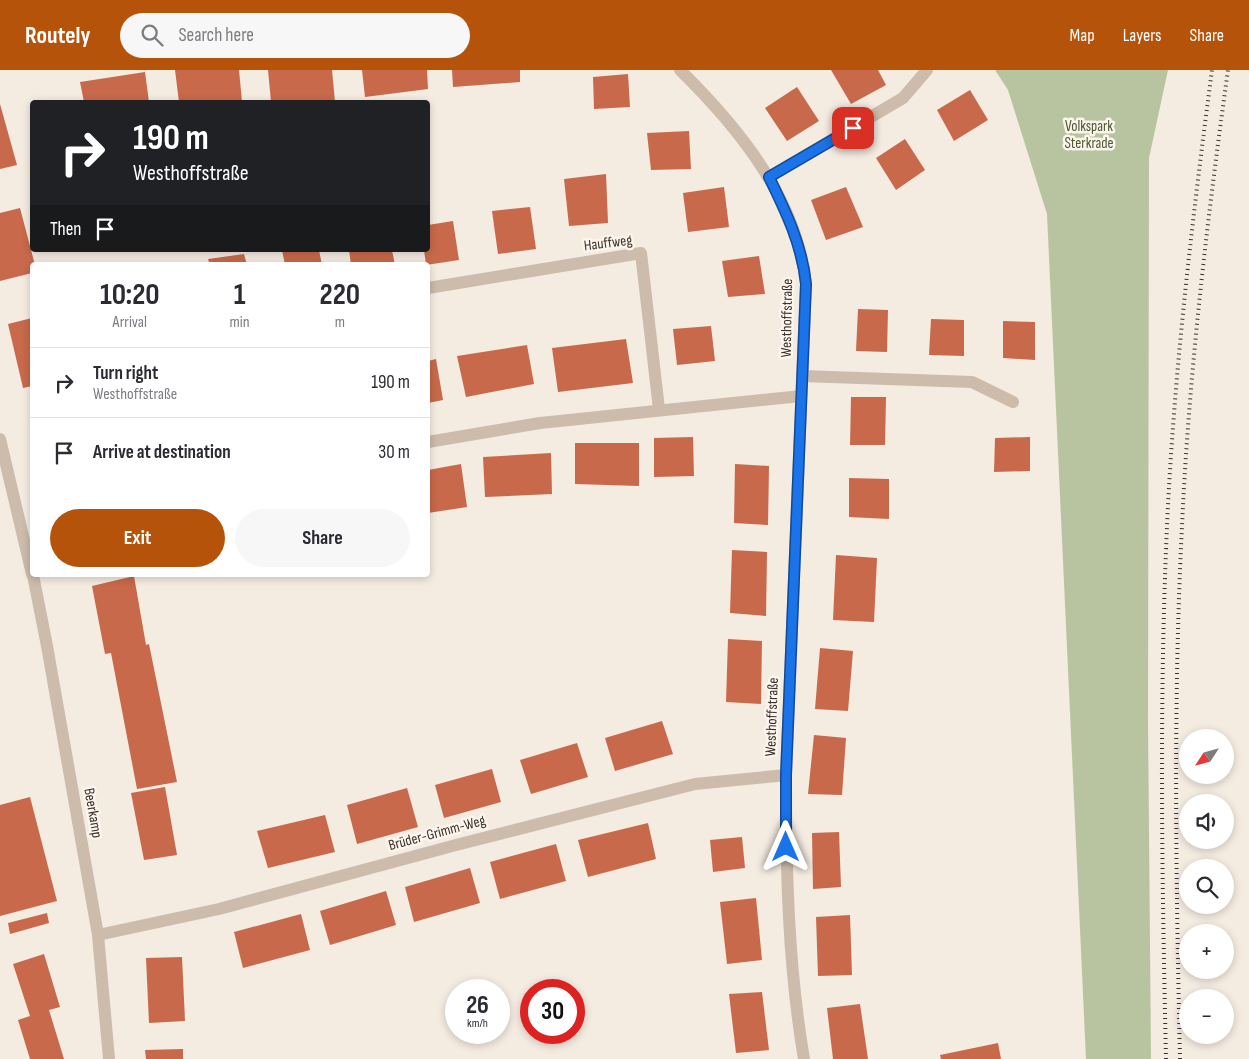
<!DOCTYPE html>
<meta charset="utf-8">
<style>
body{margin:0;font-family:"Sofia Sans Condensed",sans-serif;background:#f7f7f7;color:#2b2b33;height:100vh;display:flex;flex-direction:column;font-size:19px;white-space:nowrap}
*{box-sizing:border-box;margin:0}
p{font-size:16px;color:#7c7c81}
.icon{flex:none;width:28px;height:28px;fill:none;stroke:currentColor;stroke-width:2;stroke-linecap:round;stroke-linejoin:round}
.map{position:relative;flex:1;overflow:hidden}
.panel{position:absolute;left:30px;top:192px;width:400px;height:315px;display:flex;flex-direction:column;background:#fff;border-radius:5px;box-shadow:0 2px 8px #0003}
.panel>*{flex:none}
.guide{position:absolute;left:30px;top:30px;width:400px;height:152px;border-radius:5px;box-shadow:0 2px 8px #0003;background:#202124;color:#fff;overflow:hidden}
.needle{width:32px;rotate:234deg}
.controls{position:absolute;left:1179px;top:659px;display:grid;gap:10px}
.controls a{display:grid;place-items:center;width:55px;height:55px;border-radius:50%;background:#fff;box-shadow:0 2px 8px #0003;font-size:25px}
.speed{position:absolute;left:445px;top:909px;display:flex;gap:10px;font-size:25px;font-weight:700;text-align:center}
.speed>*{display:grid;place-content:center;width:65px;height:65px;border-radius:50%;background:#fff;box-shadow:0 2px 8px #0003;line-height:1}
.speed small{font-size:12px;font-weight:400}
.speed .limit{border:8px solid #d22;background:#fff;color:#111}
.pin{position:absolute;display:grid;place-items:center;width:42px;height:42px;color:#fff;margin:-21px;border-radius:10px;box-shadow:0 2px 8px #0006}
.me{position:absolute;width:55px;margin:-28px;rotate:0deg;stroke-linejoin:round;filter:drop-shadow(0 0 4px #0008)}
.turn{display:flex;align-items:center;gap:18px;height:105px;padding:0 20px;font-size:22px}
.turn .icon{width:65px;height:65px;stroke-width:2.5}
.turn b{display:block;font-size:35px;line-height:42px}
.then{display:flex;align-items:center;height:48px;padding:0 20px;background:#0003;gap:10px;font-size:19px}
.eta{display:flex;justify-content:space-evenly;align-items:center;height:85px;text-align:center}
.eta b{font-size:30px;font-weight:700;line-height:35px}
.primary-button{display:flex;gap:10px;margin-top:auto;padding:10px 20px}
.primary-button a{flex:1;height:58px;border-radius:30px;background:#b45309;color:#fff;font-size:20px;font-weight:700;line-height:58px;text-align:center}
.primary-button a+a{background:#f7f7f7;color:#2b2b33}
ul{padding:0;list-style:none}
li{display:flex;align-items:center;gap:15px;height:70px;padding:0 20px;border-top:1px solid #e1e1e2}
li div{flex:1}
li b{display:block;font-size:19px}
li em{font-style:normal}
header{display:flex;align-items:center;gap:30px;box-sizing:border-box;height:70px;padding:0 25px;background:#b45309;color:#fff}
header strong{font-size:24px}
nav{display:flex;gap:28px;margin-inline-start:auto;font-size:18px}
.search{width:350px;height:45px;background:#f7f7f7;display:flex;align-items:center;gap:12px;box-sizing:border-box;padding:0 18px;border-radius:28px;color:#7c7c81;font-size:19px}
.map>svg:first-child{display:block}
.green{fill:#b8c4a0}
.building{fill:#c8694b}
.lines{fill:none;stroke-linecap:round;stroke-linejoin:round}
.lane{stroke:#cdbbac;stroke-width:12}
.street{stroke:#cdbbac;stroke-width:12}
.rail{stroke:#3b302b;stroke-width:4;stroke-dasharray:1 4;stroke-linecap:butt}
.route-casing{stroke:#114b97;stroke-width:12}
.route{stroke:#1a73e8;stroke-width:9}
.labels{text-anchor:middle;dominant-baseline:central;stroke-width:5;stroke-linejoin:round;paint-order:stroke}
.park-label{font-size:15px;fill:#4a5a2e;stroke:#fbf5ee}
.street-label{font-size:15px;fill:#3b302b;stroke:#fbf5ee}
</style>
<header>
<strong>Routely</strong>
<div class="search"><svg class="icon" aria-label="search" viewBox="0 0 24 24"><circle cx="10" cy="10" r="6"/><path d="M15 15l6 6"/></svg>Search here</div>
<nav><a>Map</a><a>Layers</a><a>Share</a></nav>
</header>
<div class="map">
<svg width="1249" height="989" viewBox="0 0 1249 989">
<rect width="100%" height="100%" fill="#f4ebe1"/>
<polygon class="green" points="995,0 1168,0 1149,88 1148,650 1151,989 1086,989 1047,144 1008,20"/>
<g class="building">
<polygon points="175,0 239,0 242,32 179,32"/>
<polygon points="268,0 332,0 335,32 271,32"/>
<polygon points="362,0 427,0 428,19 365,27"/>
<polygon points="452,0 520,0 520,12 453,17"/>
<polygon points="831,0 878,0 886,15 851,34"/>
<polygon points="145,2 149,32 84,32 80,12"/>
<polygon points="628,4 630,37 594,39 593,7"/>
<polygon points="797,17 819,51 787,71 765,38"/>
<polygon points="970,20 988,50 954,71 937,40"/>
<polygon points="0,34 17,95 0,99"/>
<polygon points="689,61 691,99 651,100 647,63"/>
<polygon points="905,69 925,100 896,120 876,88"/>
<polygon points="606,104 608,153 569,156 564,109"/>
<polygon points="724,117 729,157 688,162 683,123"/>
<polygon points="846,117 863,157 826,170 811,130"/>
<polygon points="530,137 536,179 498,184 492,141"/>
<polygon points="20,138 35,195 32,195 32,203 0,211 0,143"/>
<polygon points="453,151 459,190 426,195 424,180 428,180 428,155"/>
<polygon points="282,180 319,180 322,195 285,195"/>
<polygon points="349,180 392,180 395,195 351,195"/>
<polygon points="244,184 247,195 210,195 208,189"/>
<polygon points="759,186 765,224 728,227 722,191"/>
<polygon points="858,239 888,240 887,282 856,281"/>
<polygon points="32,248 32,316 23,318 8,254"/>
<polygon points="931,249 964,250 964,286 929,285"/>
<polygon points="1003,251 1035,252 1035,290 1003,288"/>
<polygon points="711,256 715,291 677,295 673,259"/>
<polygon points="626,269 633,313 558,322 552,278"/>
<polygon points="527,275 534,314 466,327 457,286"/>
<polygon points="436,289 443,330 428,333 428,291"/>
<polygon points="851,327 886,327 885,375 850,375"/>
<polygon points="693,367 694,406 654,407 654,368"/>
<polygon points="1030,367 1030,401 994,402 995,368"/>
<polygon points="575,373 639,373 639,416 575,414"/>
<polygon points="551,383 552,424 485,427 483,387"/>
<polygon points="461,394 467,437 428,443 428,400"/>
<polygon points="735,394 769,396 768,455 734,453"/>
<polygon points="849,408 889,409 889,449 849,447"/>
<polygon points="732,480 767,482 766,546 730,543"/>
<polygon points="836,485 877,488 874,552 833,550"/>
<polygon points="134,506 146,575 149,574 177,712 137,719 111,583 105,584 92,516"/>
<polygon points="728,569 762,571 761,634 726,632"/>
<polygon points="820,578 853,581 848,641 815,639"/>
<polygon points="662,651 673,684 615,701 605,668"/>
<polygon points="814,665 846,668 842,725 808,724"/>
<polygon points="577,673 588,707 531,724 520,690"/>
<polygon points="492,699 501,732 444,748 435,715"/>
<polygon points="165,717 177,785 144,790 131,723"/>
<polygon points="407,718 418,757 357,774 347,735"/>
<polygon points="30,727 57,831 0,846 0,735"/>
<polygon points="325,745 335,782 268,798 257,761"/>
<polygon points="648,753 656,789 588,807 578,770"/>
<polygon points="839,762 841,817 813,819 812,763"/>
<polygon points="742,767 745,798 713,802 710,770"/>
<polygon points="556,774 566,811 500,829 490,792"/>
<polygon points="470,798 480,833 414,852 405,817"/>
<polygon points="386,821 396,855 330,875 320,841"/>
<polygon points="756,828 762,890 727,894 720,832"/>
<polygon points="47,843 49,853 10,864 8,853"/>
<polygon points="301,844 310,880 243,898 234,862"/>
<polygon points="850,845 852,905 818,906 816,847"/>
<polygon points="44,884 60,937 49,940 64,989 30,989 18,950 30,946 13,894"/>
<polygon points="182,887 185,951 149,953 146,888"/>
<polygon points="762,922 769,980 736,983 729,924"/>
<polygon points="860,934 868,989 833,989 827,938"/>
<polygon points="998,973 1001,989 941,989 940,985"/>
<polygon points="183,979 183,989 146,989 145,980"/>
</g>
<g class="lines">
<g class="lane">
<polyline points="769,107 903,28 927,0"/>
<polyline points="802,306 972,312 1013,332"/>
</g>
<g class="street">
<path d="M680,0c59,58 117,129 126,214l-20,491c0,95 2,190 18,284"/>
<polyline points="428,218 641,183 659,339"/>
<polyline points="0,369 32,504"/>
<polyline points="428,372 540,353 801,326"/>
<polyline points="33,505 47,576 98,865 109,989"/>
<polyline points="98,865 219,839 456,775 695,714 786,705"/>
</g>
<g class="rail">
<path d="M1166,989c-4,-178 -7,-355 1,-533 7,-153 25,-305 45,-456"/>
<path d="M1180,989c-4,-178 -7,-355 2,-533 7,-153 25,-305 46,-456"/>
</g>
</g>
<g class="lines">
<defs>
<path id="route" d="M786,777v-72l20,-491c-4,-39 -20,-72 -37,-107l84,-49"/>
</defs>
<use href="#route" class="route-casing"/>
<use href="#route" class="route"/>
</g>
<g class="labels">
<g class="park-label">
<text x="1089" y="56">Volkspark<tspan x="1089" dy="17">Sterkrade</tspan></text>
</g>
<g class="street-label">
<text transform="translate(608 173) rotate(-7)">Hauffweg</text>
<text transform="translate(787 248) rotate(-89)">Westhoffstraße</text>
<text transform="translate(772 647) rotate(-88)">Westhoffstraße</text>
<text transform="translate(93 743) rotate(80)">Beerkamp</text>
<text transform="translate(437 763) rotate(-15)">Brüder-Grimm-Weg</text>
</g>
</g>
</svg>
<div class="controls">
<a><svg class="needle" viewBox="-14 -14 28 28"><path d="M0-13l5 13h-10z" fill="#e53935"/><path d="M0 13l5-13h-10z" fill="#7c7c81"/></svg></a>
<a><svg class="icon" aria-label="sound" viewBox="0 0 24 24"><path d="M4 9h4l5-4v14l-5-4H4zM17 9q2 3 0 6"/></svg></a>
<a><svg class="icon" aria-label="search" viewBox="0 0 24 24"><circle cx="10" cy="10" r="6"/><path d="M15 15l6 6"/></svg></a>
<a>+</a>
<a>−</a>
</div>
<div class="speed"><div>26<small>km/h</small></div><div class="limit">30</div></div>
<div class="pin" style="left:853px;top:58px;background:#d93025"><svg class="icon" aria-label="arrive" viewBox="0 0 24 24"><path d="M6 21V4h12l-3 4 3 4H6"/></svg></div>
<svg class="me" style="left:786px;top:777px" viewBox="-20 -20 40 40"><path d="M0-17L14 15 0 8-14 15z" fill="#1a73e8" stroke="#fff" stroke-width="4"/></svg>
<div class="guide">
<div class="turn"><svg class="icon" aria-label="right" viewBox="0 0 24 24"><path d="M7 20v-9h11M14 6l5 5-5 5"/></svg><div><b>190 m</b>Westhoffstraße</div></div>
<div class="then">Then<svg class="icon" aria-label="arrive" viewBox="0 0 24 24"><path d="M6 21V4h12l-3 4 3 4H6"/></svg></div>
</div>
<section class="panel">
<div class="eta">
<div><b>10:20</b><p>Arrival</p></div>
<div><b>1</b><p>min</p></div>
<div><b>220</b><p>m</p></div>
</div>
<ul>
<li><svg class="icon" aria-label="right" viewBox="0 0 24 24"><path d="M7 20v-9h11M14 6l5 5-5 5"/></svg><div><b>Turn right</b><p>Westhoffstraße</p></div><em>190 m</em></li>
<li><svg class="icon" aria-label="arrive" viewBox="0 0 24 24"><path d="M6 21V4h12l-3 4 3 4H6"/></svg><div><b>Arrive at destination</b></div><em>30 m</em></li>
</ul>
<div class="primary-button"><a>Exit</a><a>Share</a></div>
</section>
</div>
